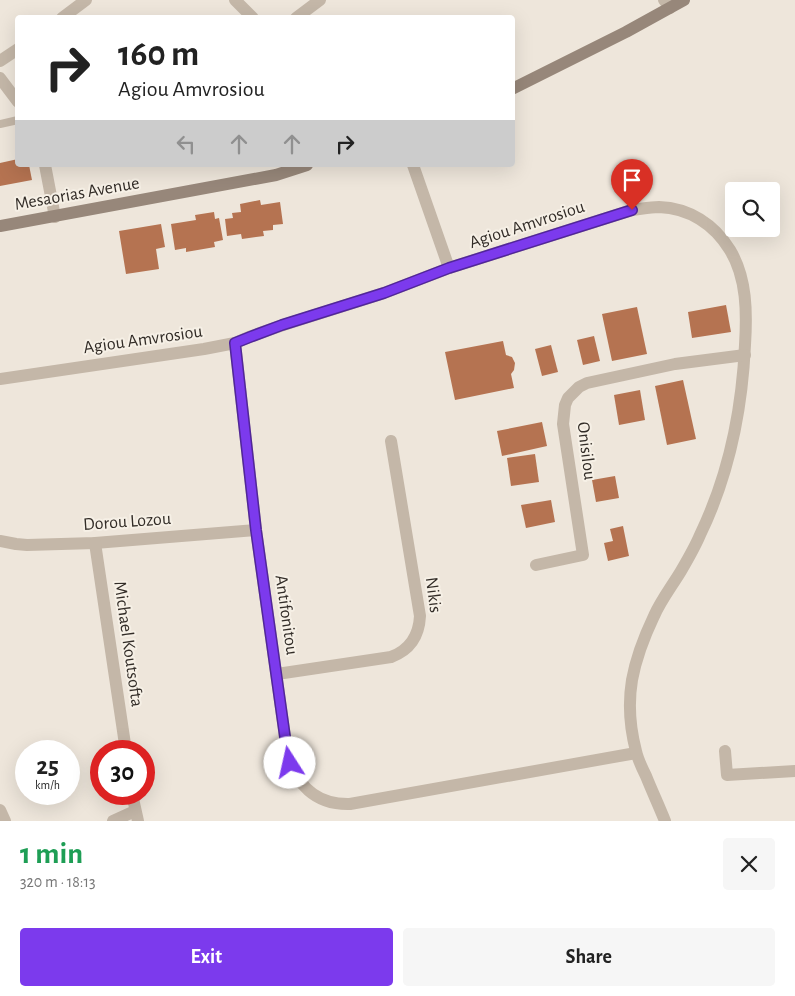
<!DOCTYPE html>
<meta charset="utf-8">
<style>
body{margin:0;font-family:"Alegreya Sans",sans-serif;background:#f6f6f6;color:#222;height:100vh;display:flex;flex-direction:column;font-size:19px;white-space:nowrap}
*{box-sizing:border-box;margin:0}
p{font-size:16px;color:#767676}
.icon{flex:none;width:28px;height:28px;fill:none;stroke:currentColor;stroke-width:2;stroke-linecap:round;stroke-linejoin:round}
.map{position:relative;height:821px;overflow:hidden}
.drawer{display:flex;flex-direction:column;background:#fff;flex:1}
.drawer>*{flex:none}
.guide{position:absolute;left:15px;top:15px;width:500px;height:152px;border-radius:5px;box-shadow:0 5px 20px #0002;background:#fff;color:#222;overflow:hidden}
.buttons{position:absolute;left:725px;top:182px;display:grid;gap:10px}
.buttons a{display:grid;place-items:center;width:55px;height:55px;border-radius:5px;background:#fff;box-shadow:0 5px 20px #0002;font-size:25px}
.speed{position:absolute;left:15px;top:740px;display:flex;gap:10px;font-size:25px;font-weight:700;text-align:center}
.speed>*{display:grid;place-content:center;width:65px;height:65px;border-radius:50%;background:#fff;box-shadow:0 5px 20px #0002;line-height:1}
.speed small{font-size:12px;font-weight:400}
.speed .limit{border:8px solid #d22;background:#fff;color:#111}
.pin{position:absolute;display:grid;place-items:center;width:42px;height:42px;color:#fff;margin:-51px -21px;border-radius:50% 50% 50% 0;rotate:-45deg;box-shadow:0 0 5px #0007}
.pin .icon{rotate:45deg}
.me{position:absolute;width:55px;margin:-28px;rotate:350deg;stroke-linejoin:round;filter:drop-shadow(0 0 4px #0008)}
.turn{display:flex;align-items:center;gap:18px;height:105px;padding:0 20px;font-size:22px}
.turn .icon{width:65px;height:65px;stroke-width:2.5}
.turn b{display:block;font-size:35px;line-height:42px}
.lanes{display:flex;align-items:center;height:48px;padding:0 20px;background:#0003;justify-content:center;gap:25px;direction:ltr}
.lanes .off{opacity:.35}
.round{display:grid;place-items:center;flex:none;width:52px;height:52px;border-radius:5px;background:#f6f6f6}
.headline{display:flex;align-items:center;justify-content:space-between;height:85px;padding:0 20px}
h1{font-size:30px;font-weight:700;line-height:38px;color:#1e9e55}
.cta{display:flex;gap:10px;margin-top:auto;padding:10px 20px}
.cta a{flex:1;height:58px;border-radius:5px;background:#7c3aed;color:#fff;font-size:20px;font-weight:700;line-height:58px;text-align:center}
.cta a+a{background:#f6f6f6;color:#222}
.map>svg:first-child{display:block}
.building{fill:#b57351}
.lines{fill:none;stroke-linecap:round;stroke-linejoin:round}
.lane{stroke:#c4b7a8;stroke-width:8}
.street{stroke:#c4b7a8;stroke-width:12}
.secondary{stroke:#97877a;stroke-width:12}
.route-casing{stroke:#51269a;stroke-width:12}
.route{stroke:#7c3aed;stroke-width:9}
.labels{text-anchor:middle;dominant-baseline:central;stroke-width:4;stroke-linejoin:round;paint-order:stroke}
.street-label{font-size:18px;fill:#322c27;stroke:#f6f0e6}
</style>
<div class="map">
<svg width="795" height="821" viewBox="0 0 795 821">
<rect width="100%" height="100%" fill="#eee6db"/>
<g class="building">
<polygon points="18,159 18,165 29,165 32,180 0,186 0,163"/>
<polygon points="260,200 261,205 280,202 283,224 273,225 273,230 263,231 264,236 242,239 241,234 227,236 225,219 233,218 232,213 241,212 240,204"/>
<polygon points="214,212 215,219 219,218 223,240 214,242 215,247 186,252 186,248 175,250 171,224 196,220 195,215"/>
<polygon points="161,224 165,247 156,249 159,269 126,274 119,231"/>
<polygon points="726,305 731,332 692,338 688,312"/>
<polygon points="637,307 647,354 612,361 602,314"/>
<polygon points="594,336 600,361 583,365 577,340"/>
<polygon points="503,341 506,355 512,357 515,363 514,370 511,374 514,388 455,400 445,352"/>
<polygon points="551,345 558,372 542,376 535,349"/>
<polygon points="683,380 696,439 667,445 655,386"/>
<polygon points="640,390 645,420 619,425 614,395"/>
<polygon points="542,422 547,446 502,456 497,431"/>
<polygon points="535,454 539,482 511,486 507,458"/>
<polygon points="615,476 619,498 596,502 592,480"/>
<polygon points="551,500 555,522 526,528 521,505"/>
<polygon points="623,526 629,556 608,561 604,543 613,541 610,529"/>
</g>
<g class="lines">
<polyline class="lane" points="0,124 18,120"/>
<g class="street">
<polyline points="235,0 253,18"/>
<polyline points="664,0 670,8"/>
<polyline points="62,18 86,0"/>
<polyline points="296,18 320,0"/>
<polyline points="0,61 18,49"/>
<polyline points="0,78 18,102"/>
<polyline points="45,165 55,217"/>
<polyline points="413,165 449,268"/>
<path d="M235,343l21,187 31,221c8,33 28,54 63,53l286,-51"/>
<path d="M0,379l204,-30 31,-6 14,-6 34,-12 101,-32 65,-25 183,-58c9,-1 18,-3 27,-3 30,1 55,17 71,43 17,28 17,63 15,95 -3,65 -16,130 -45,190 -5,12 -12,24 -19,36 -9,15 -20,29 -27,45 -10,21 -18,42 -22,64 -4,24 -2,48 4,71 2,9 6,17 10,25 6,15 13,30 19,45"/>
<polyline points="0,541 16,544 27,545 95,543 256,530"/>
<polyline points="95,543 126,751"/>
<polyline points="536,565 583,555 563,424 565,405 568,398 579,387 587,383 675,364 745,355"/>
<path d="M277,674l114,-17c19,-7 28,-21 29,-41l-29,-175"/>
<polyline points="725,751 727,775 795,771"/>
<polyline points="132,794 138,821"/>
<polyline points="0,810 5,821"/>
<polyline points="113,821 135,811"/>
</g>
<g class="secondary">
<polyline points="512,89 626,32 684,0"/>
<polyline points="0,226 276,175 307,165"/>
</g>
</g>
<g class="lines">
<defs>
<polyline id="route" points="290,763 287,751 256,530 235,343 250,337 282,325 384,293 449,268 632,210"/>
</defs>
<use href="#route" class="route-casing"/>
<use href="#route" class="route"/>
</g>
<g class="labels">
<g class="street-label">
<text transform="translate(77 194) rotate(-10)">Mesaorias Avenue</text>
<text transform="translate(527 225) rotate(-18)">Agiou Amvrosiou</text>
<text transform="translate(143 340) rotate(-8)">Agiou Amvrosiou</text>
<text transform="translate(586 451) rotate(83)">Onisilou</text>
<text transform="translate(127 522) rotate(-4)">Dorou Lozou</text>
<text transform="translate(433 595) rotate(83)">Nikis</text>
<text transform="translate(286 615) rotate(82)">Antifonitou</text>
<text transform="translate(128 644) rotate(82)">Michael Koutsofta</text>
</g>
</g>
</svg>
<div class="buttons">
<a><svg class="icon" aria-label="search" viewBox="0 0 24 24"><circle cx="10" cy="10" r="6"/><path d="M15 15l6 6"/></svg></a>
</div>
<div class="speed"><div>25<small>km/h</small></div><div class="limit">30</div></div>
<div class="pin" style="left:632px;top:210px;background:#d93025"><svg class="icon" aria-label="arrive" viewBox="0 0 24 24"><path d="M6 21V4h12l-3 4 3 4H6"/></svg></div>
<svg class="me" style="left:290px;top:763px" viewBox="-20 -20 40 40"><circle r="19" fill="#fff"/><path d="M0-13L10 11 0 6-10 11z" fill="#7c3aed"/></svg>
<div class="guide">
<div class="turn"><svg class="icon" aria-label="right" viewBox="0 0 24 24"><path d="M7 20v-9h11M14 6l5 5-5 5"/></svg><div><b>160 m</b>Agiou Amvrosiou</div></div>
<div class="lanes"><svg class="icon off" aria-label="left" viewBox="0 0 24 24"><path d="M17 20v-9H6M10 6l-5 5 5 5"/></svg><svg class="icon off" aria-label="ahead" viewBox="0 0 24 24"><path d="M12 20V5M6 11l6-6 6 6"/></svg><svg class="icon off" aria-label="ahead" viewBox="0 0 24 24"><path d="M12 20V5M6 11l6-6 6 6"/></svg><svg class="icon" aria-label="right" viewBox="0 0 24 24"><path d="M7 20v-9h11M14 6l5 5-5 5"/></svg></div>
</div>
</div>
<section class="drawer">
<div class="headline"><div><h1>1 min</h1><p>320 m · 18:13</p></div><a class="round"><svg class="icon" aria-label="close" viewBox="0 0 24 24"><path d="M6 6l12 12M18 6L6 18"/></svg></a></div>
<div class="cta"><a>Exit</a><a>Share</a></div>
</section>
